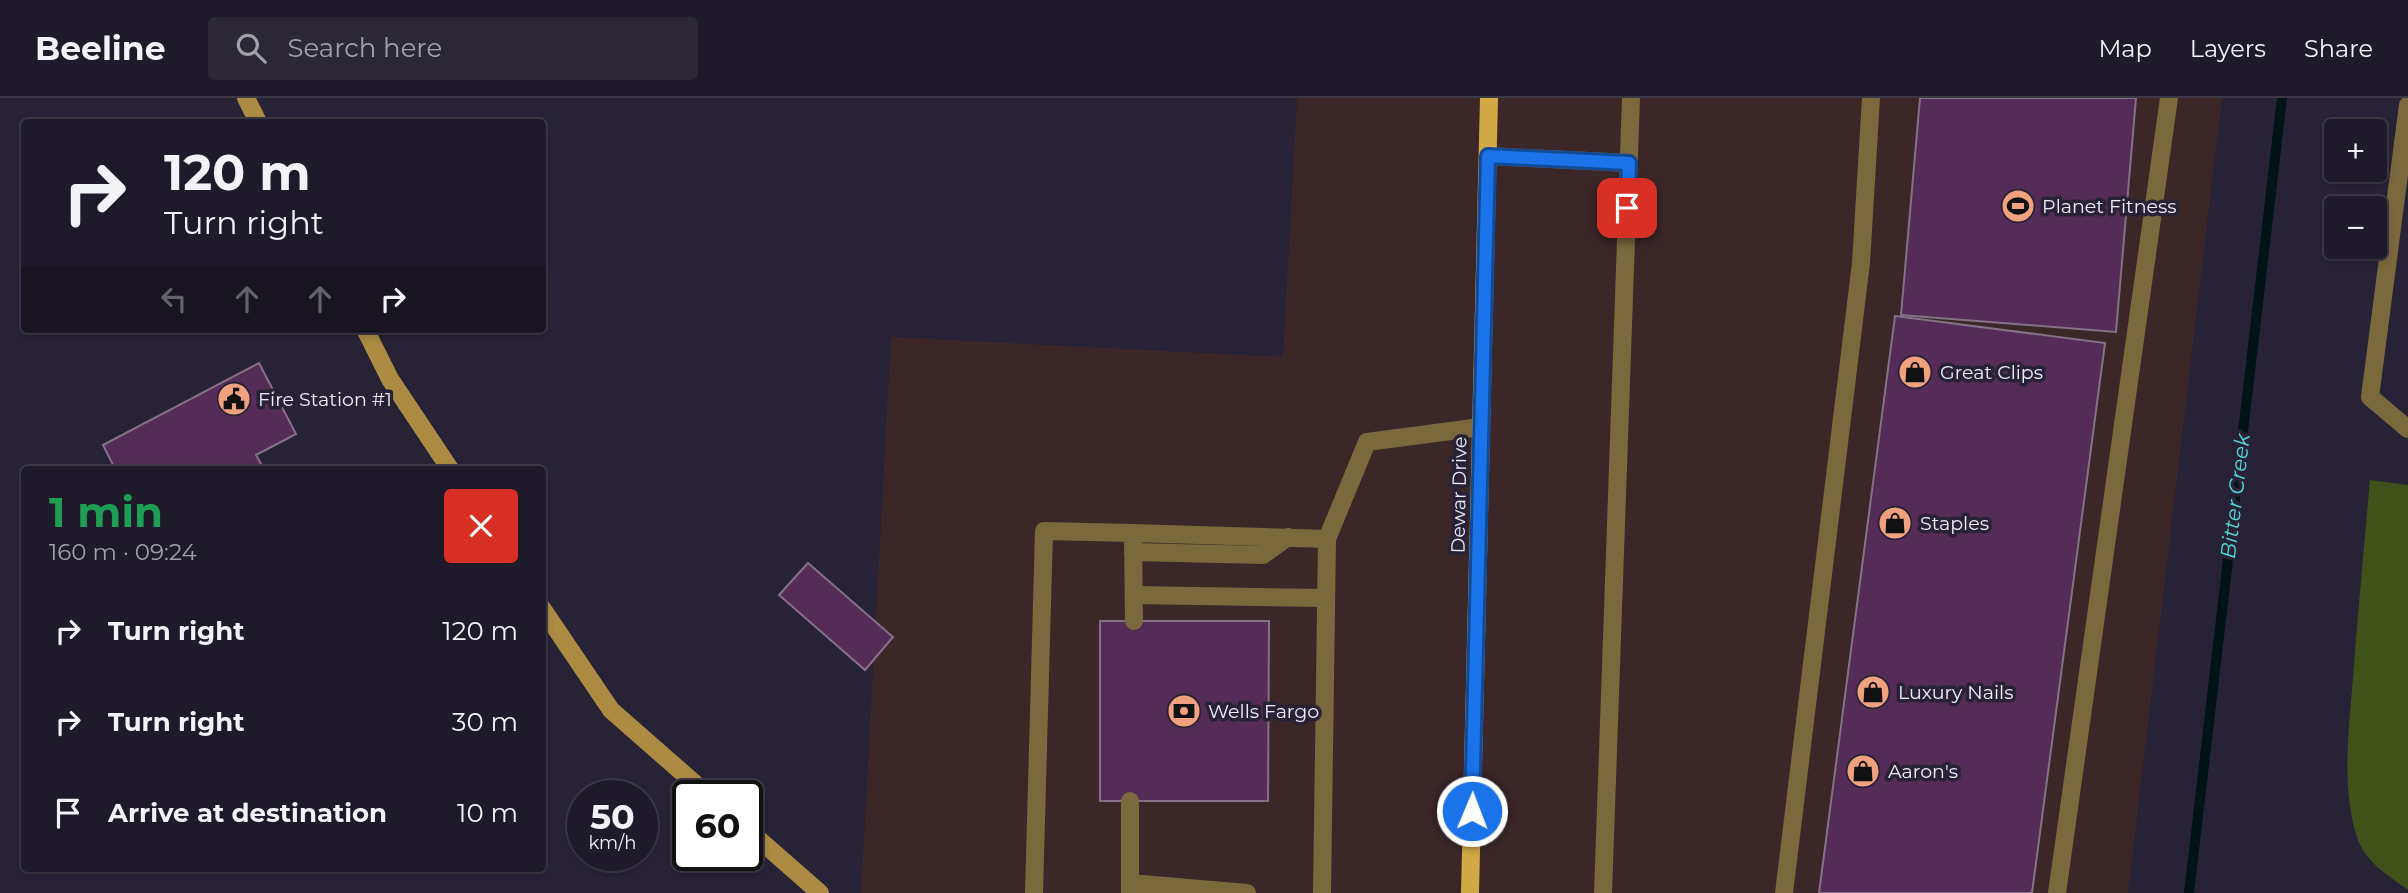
<!DOCTYPE html>
<meta charset="utf-8">
<style>
body{margin:0;font-family:Montserrat,sans-serif;background:#2b2735;color:#f1f3f6;height:100vh;display:flex;flex-direction:column;font-size:26px;white-space:nowrap}
*{box-sizing:border-box;margin:0}
p{font-size:23px;color:#a1a1a8}
.icon{flex:none;width:38px;height:38px;fill:none;stroke:currentColor;stroke-width:2;stroke-linecap:round;stroke-linejoin:round}
.map{position:relative;flex:1;overflow:hidden}
.side{position:absolute;left:21px;top:368px;width:525px;height:406px;display:flex;flex-direction:column;background:#1e1a29;border-radius:7px;box-shadow:0 4px 10px #0003,0 0 0 2px #3c3846}
.side>*{flex:none}
.guide{position:absolute;left:21px;top:21px;width:525px;height:214px;border-radius:7px;box-shadow:0 4px 10px #0003,0 0 0 2px #3c3846;background:#1e1a29;color:#f1f3f6;overflow:hidden}
.fabs{position:absolute;left:2324px;top:21px;display:grid;gap:14px}
.fabs a{display:grid;place-items:center;width:63px;height:63px;border-radius:7px;background:#1e1a29;box-shadow:0 4px 10px #0003,0 0 0 2px #3c3846;font-size:35px}
.speed{position:absolute;left:567px;top:682px;display:flex;gap:14px;font-size:35px;font-weight:700;text-align:center}
.speed>*{display:grid;place-content:center;width:91px;height:91px;border-radius:50%;background:#1e1a29;box-shadow:0 4px 10px #0003,0 0 0 2px #3c3846;line-height:1}
.speed small{font-size:18px;font-weight:400}
.speed .limit{border:4px solid #111;border-radius:10px;background:#fff;color:#111}
.pin{position:absolute;display:grid;place-items:center;width:60px;height:60px;color:#fff;margin:-30px;border-radius:14px;box-shadow:0 4px 10px #0006}
.me{position:absolute;width:77px;margin:-38px;rotate:1deg;stroke-linejoin:round;filter:drop-shadow(0 0 5px #0008)}
.turn{display:flex;align-items:center;gap:24px;height:147px;padding:0 28px;font-size:32px}
.turn .icon{width:91px;height:91px;stroke-width:2.5}
.turn b{display:block;font-size:49px;line-height:60px}
.lanes{display:flex;align-items:center;height:66px;padding:0 28px;background:#0003;justify-content:center;gap:35px;direction:ltr}
.lanes .off{opacity:.35}
.round{display:grid;place-items:center;flex:none;width:74px;height:74px;border-radius:7px;background:#2b2735}
.head{display:flex;align-items:center;justify-content:space-between;height:119px;padding:0 28px}
h1{font-size:42px;font-weight:700;line-height:52px;color:#1e9e55}
ul{padding:0;list-style:none}
li{display:flex;align-items:center;gap:21px;height:91px;padding:0 28px}
li div{flex:1}
li b{display:block;font-size:26px}
li em{font-style:normal}
header{display:flex;align-items:center;gap:42px;box-sizing:border-box;height:98px;padding:0 35px;background:#1e1a29;border-bottom:2px solid #3c3846}
header strong{font-size:33px}
nav{display:flex;gap:38px;margin-inline-start:auto;font-size:24px}
.search{width:490px;height:63px;background:#2b2735;display:flex;align-items:center;gap:18px;box-sizing:border-box;padding:0 24px;border-radius:7px;color:#a1a1a8;font-size:26px}
.map>svg:first-child{display:block}
.commercial{fill:#3b2728}
.green{fill:#40521a}
.lines{fill:none;stroke-linecap:round;stroke-linejoin:round}
.stream{stroke:#001414;stroke-width:10}
.building{fill:#542c57;stroke:#857186;stroke-width:2}
.service{stroke:#7b683c;stroke-width:18}
.minor{stroke:#7b683c;stroke-width:18}
.secondary{stroke:#ac8c42;stroke-width:18}
.primary{stroke:#d2a945;stroke-width:18}
.route-casing{stroke:#114b97;stroke-width:18}
.route{stroke:#1a73e8;stroke-width:12}
.labels{text-anchor:middle;dominant-baseline:central;stroke-width:7;stroke-linejoin:round;paint-order:stroke}
.poi-label{font-size:19px;fill:#f0ecfa;stroke:#282237;text-anchor:start}
.street-label{font-size:19px;fill:#f0ecfa;stroke:#282237}
.water-label{font-size:21px;font-style:italic;fill:#4fdadb;stroke:#282237}
</style>
<header>
<strong>Beeline</strong>
<div class="search"><svg class="icon" aria-label="search" viewBox="0 0 24 24"><circle cx="10" cy="10" r="6"/><path d="M15 15l6 6"/></svg>Search here</div>
<nav><a>Map</a><a>Layers</a><a>Share</a></nav>
</header>
<div class="map">
<svg width="2408" height="795" viewBox="0 0 2408 795">
<rect width="100%" height="100%" fill="#282237"/>
<polygon class="commercial" points="1297,0 2222,0 2128,795 861,795 891,239 1283,259"/>
<path class="green" d="M2370,382l38,5v405c-19,-14 -44,-29 -51,-53 -16,-50 -8,-108 -4,-159 5,-66 11,-132 17,-198z"/>
<g class="lines">
<polyline class="stream" points="2189,795 2282,0"/>
</g>
<g class="building">
<polygon points="1920,0 2136,0 2116,234 1901,217"/>
<polygon points="1895,218 2105,245 2032,795 1819,795"/>
<polygon points="259,265 296,336 256,357 264,371 115,371 103,347"/>
<polygon points="808,465 893,539 865,572 779,497"/>
<polygon points="1100,523 1269,523 1268,703 1100,703"/>
</g>
<g class="lines">
<g class="service">
<polyline points="1488,58 1629,65"/>
<polyline points="1133,435 1327,441"/>
<polyline points="1133,454 1263,457 1288,439"/>
<polyline points="1134,497 1325,500"/>
<polyline points="1130,703 1130,785"/>
<polyline points="1034,795 1044,433 1133,435 1134,523"/>
<polyline points="1130,795 1130,785 1247,795"/>
<polyline points="1322,795 1327,441 1367,344 1481,329"/>
<polyline points="1603,795 1631,0"/>
<polyline points="1784,795 1861,165 1871,0"/>
<polyline points="2057,795 2169,0"/>
</g>
<polyline class="minor" points="2408,7 2370,299 2408,331"/>
<g class="secondary">
<polyline points="246,0 258,24"/>
<polyline points="365,231 390,281 450,371"/>
<polyline points="542,510 611,612 709,698"/>
<polyline points="747,731 820,795"/>
</g>
<polyline class="primary" points="1470,795 1489,0"/>
</g>
<g class="lines">
<defs>
<polyline id="route" points="1472,713 1488,58 1629,65 1627,110"/>
</defs>
<use href="#route" class="route-casing"/>
<use href="#route" class="route"/>
</g>
<defs>
<symbol id="stadium-disc" viewBox="-11 -11 22 22"><circle r="9.5" fill="#f2a17e" stroke="#282237"/><path d="M0-5a6.5 5 0 1 0 0 10a6.5 5 0 1 0 0-10ZM-3.5-1.8h7v3.6h-7Z" fill="#111"/></symbol>
<symbol id="shop-disc" viewBox="-11 -11 22 22"><circle r="9.5" fill="#f2a17e" stroke="#282237"/><path d="M-5-2.5h2.3a2.7 3.5 0 0 1 5.4 0H5L5.5 6h-11ZM-1.5-2.5h3a1.5 2.3 0 0 0-3 0Z" fill="#111"/></symbol>
<symbol id="civic-disc" viewBox="-11 -11 22 22"><circle r="9.5" fill="#f2a17e" stroke="#282237"/><path d="M-.6-6.5H3V-4.5H.6V-3L4-1V1h2V6H-6V1h2V-1L-.6-3ZM-1.2 2.5V6h2.4V2.5Z" fill="#111"/></symbol>
<symbol id="bank-disc" viewBox="-11 -11 22 22"><circle r="9.5" fill="#f2a17e" stroke="#282237"/><path d="M-6-4H6V4H-6ZM0-2.3a2.3 2.3 0 1 0 0 4.6a2.3 2.3 0 1 0 0-4.6Z" fill="#111"/></symbol>
</defs>
<g fill-rule="evenodd">
<use href="#stadium-disc" x="1999" y="89" width="38" height="38"/>
<use href="#shop-disc" x="1896" y="255" width="38" height="38"/>
<use href="#civic-disc" x="215" y="282" width="38" height="38"/>
<use href="#shop-disc" x="1876" y="406" width="38" height="38"/>
<use href="#shop-disc" x="1854" y="575" width="38" height="38"/>
<use href="#bank-disc" x="1165" y="594" width="38" height="38"/>
<use href="#shop-disc" x="1844" y="654" width="38" height="38"/>
</g>
<g class="labels">
<g class="poi-label">
<text x="2042" y="108">Planet Fitness</text>
<text x="1940" y="274">Great Clips</text>
<text x="258" y="301">Fire Station #1</text>
<text x="1920" y="425">Staples</text>
<text x="1898" y="594">Luxury Nails</text>
<text x="1208" y="613">Wells Fargo</text>
<text x="1888" y="673">Aaron's</text>
</g>
<g class="street-label">
<text transform="translate(1459 397) rotate(-89)">Dewar Drive</text>
</g>
<g class="water-label">
<text transform="translate(2235 398) rotate(-83)">Bitter Creek</text>
</g>
</g>
</svg>
<div class="fabs">
<a>+</a>
<a>−</a>
</div>
<div class="speed"><div>50<small>km/h</small></div><div class="limit">60</div></div>
<div class="pin" style="left:1627px;top:110px;background:#d93025"><svg class="icon" aria-label="arrive" viewBox="0 0 24 24"><path d="M6 21V4h12l-3 4 3 4H6"/></svg></div>
<svg class="me" style="left:1472px;top:713px" viewBox="-20 -20 40 40"><circle r="17" fill="#1a73e8" stroke="#fff" stroke-width="3"/><path d="M0-11L8 9 0 5-8 9z" fill="#fff"/></svg>
<div class="guide">
<div class="turn"><svg class="icon" aria-label="right" viewBox="0 0 24 24"><path d="M7 20v-9h11M14 6l5 5-5 5"/></svg><div><b>120 m</b>Turn right</div></div>
<div class="lanes"><svg class="icon off" aria-label="left" viewBox="0 0 24 24"><path d="M17 20v-9H6M10 6l-5 5 5 5"/></svg><svg class="icon off" aria-label="ahead" viewBox="0 0 24 24"><path d="M12 20V5M6 11l6-6 6 6"/></svg><svg class="icon off" aria-label="ahead" viewBox="0 0 24 24"><path d="M12 20V5M6 11l6-6 6 6"/></svg><svg class="icon" aria-label="right" viewBox="0 0 24 24"><path d="M7 20v-9h11M14 6l5 5-5 5"/></svg></div>
</div>
<section class="side">
<div class="head"><div><h1>1 min</h1><p>160 m · 09:24</p></div><a class="round" style="background:#d93025;color:#fff"><svg class="icon" aria-label="close" viewBox="0 0 24 24"><path d="M6 6l12 12M18 6L6 18"/></svg></a></div>
<ul>
<li><svg class="icon" aria-label="right" viewBox="0 0 24 24"><path d="M7 20v-9h11M14 6l5 5-5 5"/></svg><div><b>Turn right</b></div><em>120 m</em></li>
<li><svg class="icon" aria-label="right" viewBox="0 0 24 24"><path d="M7 20v-9h11M14 6l5 5-5 5"/></svg><div><b>Turn right</b></div><em>30 m</em></li>
<li><svg class="icon" aria-label="arrive" viewBox="0 0 24 24"><path d="M6 21V4h12l-3 4 3 4H6"/></svg><div><b>Arrive at destination</b></div><em>10 m</em></li>
</ul>
</section>
</div>
